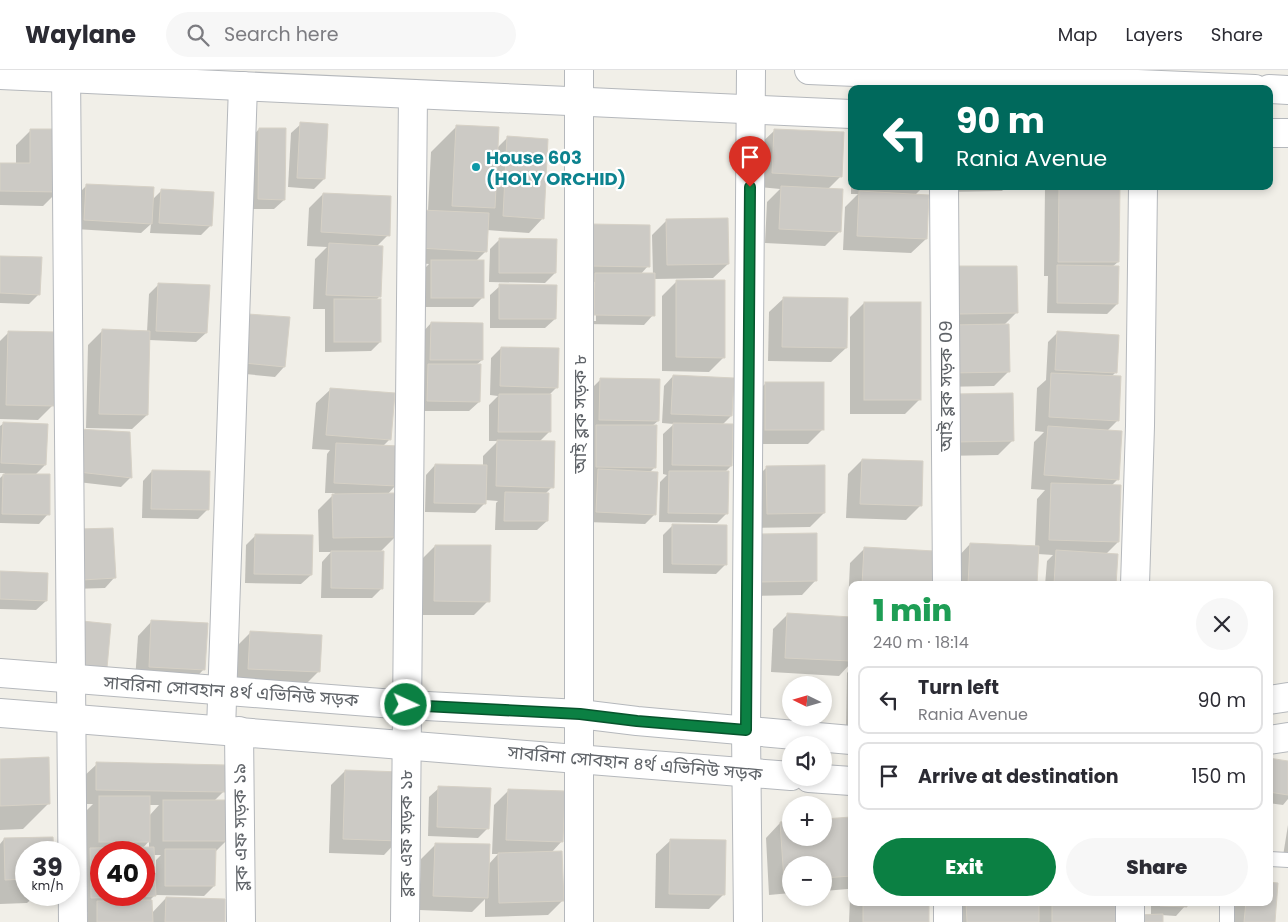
<!DOCTYPE html>
<meta charset="utf-8">
<style>
body{margin:0;font-family:Poppins,"Noto Sans Bengali",sans-serif;background:#f7f7f7;color:#2b2b33;height:100vh;display:flex;flex-direction:column;font-size:19px;white-space:nowrap}
*{box-sizing:border-box;margin:0}
p{font-size:16px;color:#7c7c81}
.icon{flex:none;width:28px;height:28px;fill:none;stroke:currentColor;stroke-width:2;stroke-linecap:round;stroke-linejoin:round}
.map{position:relative;flex:1;overflow:hidden}
.sheet{position:absolute;left:848px;top:511px;width:425px;height:325px;display:flex;flex-direction:column;background:#fff;border-radius:10px;box-shadow:0 2px 8px #0003}
.sheet>*{flex:none}
.banner{position:absolute;left:848px;top:15px;width:425px;height:105px;border-radius:10px;box-shadow:0 2px 8px #0003;background:#00695c;color:#fff;overflow:hidden}
.needle{width:32px;rotate:275deg}
.buttons{position:absolute;left:782px;top:606px;display:grid;gap:10px}
.buttons a{display:grid;place-items:center;width:50px;height:50px;border-radius:50%;background:#fff;box-shadow:0 2px 8px #0003;font-size:25px}
.speed{position:absolute;left:15px;top:771px;display:flex;gap:10px;font-size:25px;font-weight:700;text-align:center}
.speed>*{display:grid;place-content:center;width:65px;height:65px;border-radius:50%;background:#fff;box-shadow:0 2px 8px #0003;line-height:1}
.speed small{font-size:12px;font-weight:400}
.speed .limit{border:8px solid #d22;background:#fff;color:#111}
.pin{position:absolute;display:grid;place-items:center;width:42px;height:42px;color:#fff;margin:-51px -21px;border-radius:50% 50% 50% 0;rotate:-45deg;box-shadow:0 0 5px #0007}
.pin .icon{rotate:45deg}
.me{position:absolute;width:55px;margin:-28px;rotate:93deg;stroke-linejoin:round;filter:drop-shadow(0 0 4px #0008)}
.turn{display:flex;align-items:center;gap:18px;height:105px;padding:0 25px;font-size:22px}
.turn .icon{width:65px;height:65px;stroke-width:2.5}
.turn b{display:block;font-size:35px;line-height:42px}
.round{display:grid;place-items:center;flex:none;width:52px;height:52px;border-radius:26px;background:#f7f7f7}
.headline{display:flex;align-items:center;justify-content:space-between;height:85px;padding:0 25px}
h1{font-size:30px;font-weight:800;line-height:38px;color:#1e9e55}
.action{display:flex;gap:10px;margin-top:auto;padding:10px 25px}
.action a{flex:1;height:58px;border-radius:30px;background:#0b8043;color:#fff;font-size:20px;font-weight:800;line-height:58px;text-align:center}
.action a+a{background:#f7f7f7;color:#2b2b33}
ul{padding:0;list-style:none}
li{display:flex;align-items:center;gap:15px;height:68px;margin:0 10px 8px;padding:0 15px;border:2px solid #e1e1e2;border-radius:10px}
li div{flex:1}
li b{display:block;font-size:19px}
li em{font-style:normal}
header{display:flex;align-items:center;gap:30px;box-sizing:border-box;height:70px;padding:0 25px;background:#fff;border-bottom:1px solid #e1e1e2}
header strong{font-size:24px}
nav{display:flex;gap:28px;margin-inline-start:auto;font-size:18px}
.search{width:350px;height:45px;background:#f7f7f7;display:flex;align-items:center;gap:12px;box-sizing:border-box;padding:0 18px;border-radius:28px;color:#7c7c81;font-size:19px}
.map>svg:first-child{display:block}
.shadow{fill:#0003;fill-rule:evenodd}
.building{fill:#cccac5;stroke:#d6d1c6;fill-rule:evenodd}
.lines{fill:none;stroke-linecap:round;stroke-linejoin:round}
.service-casing{stroke:#b5b8bc;stroke-width:16}
.minor-casing{stroke:#b5b8bc;stroke-width:30}
.tertiary-casing{stroke:#b5b8bc;stroke-width:30}
.service{stroke:#fff;stroke-width:14}
.minor{stroke:#fff;stroke-width:28}
.tertiary{stroke:#fff;stroke-width:28}
.route-casing{stroke:#07532c;stroke-width:12}
.route{stroke:#0b8043;stroke-width:9}
.culture-dot{fill:#0f9aa8;stroke:#fff;stroke-width:2}
.labels{text-anchor:middle;dominant-baseline:central;stroke-width:4.5;stroke-linejoin:round;paint-order:stroke}
.culture-label{font-size:18px;font-weight:bold;fill:#0d838f;stroke:#fff;text-anchor:start}
.street-label{font-size:18px;fill:#5f6368;stroke:#fff}
</style>
<header>
<strong>Waylane</strong>
<div class="search"><svg class="icon" aria-label="search" viewBox="0 0 24 24"><circle cx="10" cy="10" r="6"/><path d="M15 15l6 6"/></svg>Search here</div>
<nav><a>Map</a><a>Layers</a><a>Share</a></nav>
</header>
<div class="map">
<svg width="1288" height="852" viewBox="0 0 1288 852">
<rect width="100%" height="100%" fill="#f1efe8"/>
<g class="shadow">
<polygon points="301,54 324,109 314,119 288,117 291,63"/>
<polygon points="457,56 497,78 507,68 543,148 529,163 487,160 486,181 475,192 482,228 473,237 422,237 422,201 429,194 405,192 428,141 431,82"/>
<polygon points="259,59 284,130 274,139 249,139 250,69"/>
<polygon points="31,60 57,122 43,136 0,135 0,94 16,94 16,75"/>
<polygon points="775,60 841,106 828,119 840,161 825,176 765,173 767,132 780,119 758,117 760,74"/>
<polygon points="851,112 851,116 924,116 915,125 926,169 911,183 843,180 845,137 858,124 851,124"/>
<polygon points="87,115 152,130 162,120 211,155 201,165 150,163 151,154 141,163 75,159 77,125"/>
<polygon points="945,116 1007,116 1002,121 945,122"/>
<polygon points="1045,116 1118,116 1118,192 1112,197 1117,234 1107,244 1047,243 1048,206 1044,206"/>
<polygon points="323,124 388,165 376,177 379,227 376,230 380,272 371,281 325,282 325,239 313,239 315,189 327,177 307,176 309,138"/>
<path d="M667,150l61,44 -15,14 -59,1 -1,36 -9,10 -59,-1 1,-40 8,-9h-14l1,-40 67,31 -8,9h13l-1,-40zM593,212h3v39h-3z"/>
<polygon points="499,170 555,203 545,213 489,212 490,179"/>
<polygon points="0,187 39,224 29,234 0,233"/>
<polygon points="677,211 723,288 709,302 662,301 662,226"/>
<polygon points="945,212 1016,243 1003,256 1008,302 994,316 937,317"/>
<polygon points="159,214 206,263 196,272 149,270 147,345 132,359 86,358 88,275 102,261 147,262 149,224"/>
<polygon points="500,216 555,249 545,258 490,258 490,225"/>
<polygon points="784,228 846,278 831,292 768,291 769,242"/>
<polygon points="864,233 919,330 905,344 850,344 850,247"/>
<polygon points="431,253 482,290 476,295 479,332 469,341 418,341 419,305 424,299 421,299 422,263"/>
<polygon points="239,255 284,297 275,307 235,303"/>
<polygon points="1058,262 1115,303 1111,307 1118,350 1107,361 1118,409 1111,416 1118,472 1106,484 1115,515 1045,515 1047,491 1053,485 1038,484 1036,515 954,515 956,489 970,474 1035,477 1037,429 1045,420 1031,419 1034,372 1044,362 1035,361 1037,318 1046,310 1048,272"/>
<polygon points="8,263 53,335 38,350 0,349 0,271"/>
<polygon points="501,278 557,317 550,324 549,362 539,372 552,417 545,424 547,451 537,460 495,460 496,433 498,431 485,430 485,433 475,443 425,442 426,405 435,395 483,396 483,386 498,371 489,371 489,335 498,326 490,325 491,288"/>
<polygon points="673,306 731,346 722,355 731,396 724,403 727,443 717,453 659,452 660,412 667,405 663,404 663,364 674,354 662,353 664,316"/>
<polygon points="600,310 658,351 652,356 655,397 649,403 654,445 645,454 587,452 587,366 593,360 590,360 591,319"/>
<polygon points="765,314 823,359 808,374 751,374 751,328"/>
<polygon points="331,319 389,370 383,376 395,416 387,425 395,467 380,482 382,518 372,528 321,528 322,492 331,482 319,482 318,440 335,423 325,423 327,384 330,380 312,379 316,333"/>
<polygon points="940,339 1012,371 998,385 941,386"/>
<polygon points="4,353 45,395 35,405 48,444 39,454 0,453 0,408 5,403 0,403 0,356"/>
<polygon points="69,370 131,407 121,417 69,411"/>
<polygon points="862,390 921,435 906,450 846,448 848,404"/>
<polygon points="767,397 824,443 810,457 753,458 752,412"/>
<polygon points="152,401 208,439 198,449 142,448 143,411"/>
<polygon points="673,455 726,494 716,504 663,503 663,465"/>
<polygon points="255,466 311,505 301,514 245,513 246,475"/>
<polygon points="70,470 114,508 105,518 72,519"/>
<polygon points="435,476 488,531 474,545 420,545 421,490"/>
<polygon points="744,479 816,510 802,525 745,526"/>
<polygon points="864,479 931,515 851,515 851,536 848,536 850,493"/>
<polygon points="0,502 46,531 36,540 0,539"/>
<polygon points="787,545 851,548 851,593 839,606 771,602 773,559"/>
<polygon points="152,551 204,599 190,614 135,611 138,566"/>
<polygon points="251,562 319,601 304,616 234,613 236,577"/>
<polygon points="851,598 851,662 846,662 847,603"/>
<polygon points="0,690 48,734 23,759 0,760"/>
<polygon points="1269,690 1288,692 1288,729 1283,735 1269,733"/>
<path d="M97,694l127,27 -10,10 12,40 -12,12v33l-10,10 -49,-1 -4,4v15l15,-16 57,24h-135v-10h-11l-3,-89 19,-19h-11v-26zM149,735h10l-10,11zM149,771v7h-6zM101,782h43v43h-43zM153,785h8l-5,5v13h-2z"/>
<polygon points="345,701 398,770 384,785 329,783 331,715"/>
<polygon points="439,718 488,758 478,768 428,766 429,727"/>
<polygon points="508,721 562,771 551,783 562,831 548,845 485,847 485,829 472,842 419,840 421,789 436,774 488,795 498,784 492,784 494,735"/>
<polygon points="851,749 851,816 848,819 824,821 824,795 791,795 791,823 769,825 766,768 780,753 791,753 791,768 824,768 824,750"/>
<polygon points="1288,755 1288,786 1283,786"/>
<polygon points="52,768 52,782 26,782 26,825 36,825 27,833 0,834 0,774 4,769"/>
<polygon points="671,770 724,824 709,839 655,838 656,784"/>
<polygon points="1269,814 1276,814 1274,852 1231,852 1233,832 1269,832"/>
<polygon points="851,826 851,832 928,832 927,852 849,852 850,828"/>
<polygon points="952,832 1120,832 1120,852 953,852"/>
<polygon points="1151,832 1185,832 1185,836 1176,846 1161,845 1161,852 1151,846"/>
</g>
<g class="building">
<polygon points="300,52 328,54 325,109 297,108"/>
<polygon points="456,55 499,57 495,138 452,136"/>
<polygon points="259,58 286,58 285,130 258,129"/>
<polygon points="30,59 59,59 59,122 0,121 0,93 30,93"/>
<polygon points="774,59 844,62 842,107 772,103"/>
<polygon points="507,66 548,69 544,149 503,146"/>
<polygon points="86,114 154,117 152,154 84,150"/>
<polygon points="781,116 843,119 841,162 779,159"/>
<polygon points="1059,116 1120,116 1119,192 1058,192"/>
<polygon points="161,119 214,122 212,156 159,153"/>
<polygon points="859,121 929,125 927,169 857,166"/>
<polygon points="323,123 391,126 390,166 321,162"/>
<polygon points="421,140 489,143 487,182 419,178"/>
<polygon points="728,148 729,194 667,195 666,149"/>
<polygon points="590,154 650,155 650,197 589,196"/>
<polygon points="499,168 557,169 556,203 499,203"/>
<polygon points="329,173 383,176 381,227 326,225"/>
<polygon points="0,186 42,187 40,225 0,223"/>
<rect x="431" y="190" width="53" height="38"/>
<polygon points="1057,195 1119,196 1118,234 1057,233"/>
<polygon points="958,196 1017,196 1018,243 959,244"/>
<polygon points="595,203 655,203 655,246 594,245"/>
<polygon points="676,210 725,210 725,288 676,287"/>
<polygon points="158,213 210,215 207,263 156,261"/>
<polygon points="499,214 557,215 556,249 499,249"/>
<polygon points="783,227 848,228 847,278 782,277"/>
<rect x="334" y="229" width="47" height="43"/>
<rect x="864" y="232" width="57" height="98"/>
<polygon points="248,244 290,247 285,297 244,293"/>
<polygon points="431,252 483,253 483,290 430,290"/>
<polygon points="1009,254 1010,302 951,303 951,255"/>
<polygon points="102,259 150,261 148,345 99,344"/>
<polygon points="8,261 56,262 54,336 6,335"/>
<polygon points="1057,261 1119,265 1117,303 1055,300"/>
<polygon points="501,277 559,278 558,318 500,316"/>
<polygon points="428,294 481,294 480,332 427,331"/>
<polygon points="1051,303 1121,306 1119,351 1049,347"/>
<polygon points="673,305 734,308 732,346 671,344"/>
<polygon points="600,308 660,309 659,351 599,350"/>
<rect x="765" y="312" width="59" height="48"/>
<polygon points="330,318 395,323 391,370 326,365"/>
<polygon points="1013,323 1014,371 955,372 954,324"/>
<polygon points="499,324 551,324 551,362 498,362"/>
<polygon points="3,352 48,354 46,395 1,393"/>
<polygon points="673,353 733,354 732,396 672,395"/>
<polygon points="596,355 657,355 656,398 596,397"/>
<polygon points="1048,356 1122,361 1119,410 1044,405"/>
<polygon points="78,359 130,362 132,408 78,402"/>
<polygon points="497,370 555,371 554,418 496,416"/>
<polygon points="336,373 399,376 397,416 334,413"/>
<polygon points="862,389 923,391 922,436 860,434"/>
<polygon points="435,394 487,395 486,434 434,433"/>
<polygon points="825,395 825,443 767,444 766,396"/>
<polygon points="598,399 658,402 656,445 596,442"/>
<polygon points="152,400 210,401 209,440 151,439"/>
<polygon points="669,401 729,401 728,444 668,443"/>
<polygon points="3,404 50,404 50,445 2,444"/>
<polygon points="1051,413 1121,415 1119,472 1049,470"/>
<polygon points="505,422 549,423 548,451 504,451"/>
<polygon points="396,423 397,467 333,468 332,424"/>
<polygon points="672,454 727,455 727,495 672,494"/>
<polygon points="113,458 116,508 82,510 79,459"/>
<polygon points="817,463 817,511 759,512 758,464"/>
<polygon points="255,464 313,465 312,505 254,504"/>
<polygon points="970,473 1039,476 1037,515 968,515"/>
<polygon points="435,475 491,475 490,532 434,531"/>
<polygon points="864,477 934,481 932,515 862,515"/>
<polygon points="1056,480 1118,484 1116,515 1054,515"/>
<polygon points="331,481 384,481 383,519 331,518"/>
<polygon points="0,501 48,503 47,531 0,529"/>
<polygon points="787,543 851,547 851,591 785,588"/>
<polygon points="151,550 208,553 205,600 149,597"/>
<polygon points="82,551 111,554 107,598 78,595"/>
<polygon points="250,561 322,565 320,602 248,599"/>
<polygon points="49,687 50,734 0,736 0,689"/>
<polygon points="1269,688 1288,691 1288,725 1269,722"/>
<polygon points="96,692 226,695 225,722 96,720"/>
<polygon points="345,700 401,702 399,771 343,769"/>
<polygon points="438,716 491,718 489,759 437,757"/>
<polygon points="508,719 565,721 563,772 506,770"/>
<rect x="99" y="726" width="51" height="46"/>
<rect x="163" y="730" width="65" height="41"/>
<polygon points="851,747 851,806 824,808 824,795 791,795 791,810 784,811 780,752 791,751 791,768 824,768 824,749"/>
<polygon points="53,767 54,782 26,782 26,809 5,810 4,768"/>
<polygon points="670,769 726,770 725,825 669,824"/>
<polygon points="435,773 490,774 488,828 433,826"/>
<path d="M154,777l2,49 -65,2 -1,-50zM101,782h43v43h-43z"/>
<polygon points="165,779 216,779 215,816 165,816"/>
<polygon points="562,781 564,831 499,833 498,783"/>
<polygon points="1269,812 1278,813 1275,852 1244,852 1246,832 1269,832"/>
<polygon points="166,827 225,829 225,852 165,852"/>
<polygon points="152,830 153,852 97,852 97,831"/>
<rect x="863" y="832" width="66" height="20"/>
<polygon points="966,832 1039,832 1039,852 967,852"/>
<rect x="1052" y="832" width="69" height="20"/>
<polygon points="1160,832 1187,832 1187,837 1160,836"/>
<polygon points="1163,844 1163,852 1134,852 1134,845"/>
</g>
<g class="lines">
<defs>
<g id="service">
<polyline points="1269,789 1288,790"/>
<polyline points="1227,852 1227,832"/>
</g>
<g id="minor">
<polyline points="66,0 73,852"/>
<polyline points="809,0 1255,19"/>
<polyline points="0,5 851,44"/>
<polyline points="1269,19 1288,20"/>
<polyline points="1269,63 1288,63"/>
<polyline points="944,116 947,515"/>
<polyline points="1135,515 1140,356 1143,116"/>
<polyline points="221,660 243,16"/>
<polyline points="239,661 241,852"/>
<polyline points="1130,832 1130,852"/>
<polyline points="405,852 413,24"/>
<polyline points="579,852 579,0"/>
<polyline points="748,852 746,660 751,0"/>
<polyline points="948,852 948,832"/>
</g>
<g id="tertiary">
<polyline points="0,603 407,635 580,644 637,651 851,670"/>
<polyline points="1269,630 1288,627"/>
<polyline points="0,643 791,706"/>
<polyline points="1269,670 1288,667"/>
<polyline points="809,708 851,711"/>
</g>
</defs>
<use href="#service" class="service-casing"/>
<use href="#minor" class="minor-casing"/>
<use href="#tertiary" class="tertiary-casing"/>
<use href="#service" class="service"/>
<use href="#minor" class="minor"/>
<use href="#tertiary" class="tertiary"/>
</g>
<g class="lines">
<defs>
<polyline id="route" points="406,635 580,644 637,651 746,660 750,117"/>
</defs>
<use href="#route" class="route-casing"/>
<use href="#route" class="route"/>
</g>
<circle class="culture-dot" cx="476" cy="97" r="5"/>
<g class="labels">
<g class="culture-label">
<text x="486" y="87">House 603<tspan x="486" dy="21">(HOLY ORCHID)</tspan></text>
</g>
<g class="street-label">
<text transform="translate(945 316) rotate(-90)">আই ব্লক সড়ক 09</text>
<text transform="translate(579 344) rotate(-90)">আই ব্লক সড়ক ৮</text>
<text transform="translate(231 621) rotate(4)">সাবরিনা সোবহান ৪র্থ এভিনিউ সড়ক</text>
<text transform="translate(635 693) rotate(5)">সাবরিনা সোবহান ৪র্থ এভিনিউ সড়ক</text>
<text transform="translate(240 757) rotate(-91)">ব্লক এফ সড়ক ১৯</text>
<text transform="translate(405 763) rotate(-90)">ব্লক এফ সড়ক ১৮</text>
</g>
</g>
</svg>
<div class="buttons">
<a><svg class="needle" viewBox="-14 -14 28 28"><path d="M0-13l5 13h-10z" fill="#e53935"/><path d="M0 13l5-13h-10z" fill="#7c7c81"/></svg></a>
<a><svg class="icon" aria-label="sound" viewBox="0 0 24 24"><path d="M4 9h4l5-4v14l-5-4H4zM17 9q2 3 0 6"/></svg></a>
<a>+</a>
<a>−</a>
</div>
<div class="speed"><div>39<small>km/h</small></div><div class="limit">40</div></div>
<div class="pin" style="left:750px;top:117px;background:#d93025"><svg class="icon" aria-label="arrive" viewBox="0 0 24 24"><path d="M6 21V4h12l-3 4 3 4H6"/></svg></div>
<svg class="me" style="left:406px;top:635px" viewBox="-20 -20 40 40"><circle r="17" fill="#0b8043" stroke="#fff" stroke-width="3"/><path d="M0-11L8 9 0 5-8 9z" fill="#fff"/></svg>
<div class="banner">
<div class="turn"><svg class="icon" aria-label="left" viewBox="0 0 24 24"><path d="M17 20v-9H6M10 6l-5 5 5 5"/></svg><div><b>90 m</b>Rania Avenue</div></div>
</div>
<section class="sheet">
<div class="headline"><div><h1>1 min</h1><p>240 m · 18:14</p></div><a class="round"><svg class="icon" aria-label="close" viewBox="0 0 24 24"><path d="M6 6l12 12M18 6L6 18"/></svg></a></div>
<ul>
<li><svg class="icon" aria-label="left" viewBox="0 0 24 24"><path d="M17 20v-9H6M10 6l-5 5 5 5"/></svg><div><b>Turn left</b><p>Rania Avenue</p></div><em>90 m</em></li>
<li><svg class="icon" aria-label="arrive" viewBox="0 0 24 24"><path d="M6 21V4h12l-3 4 3 4H6"/></svg><div><b>Arrive at destination</b></div><em>150 m</em></li>
</ul>
<div class="action"><a>Exit</a><a>Share</a></div>
</section>
</div>
